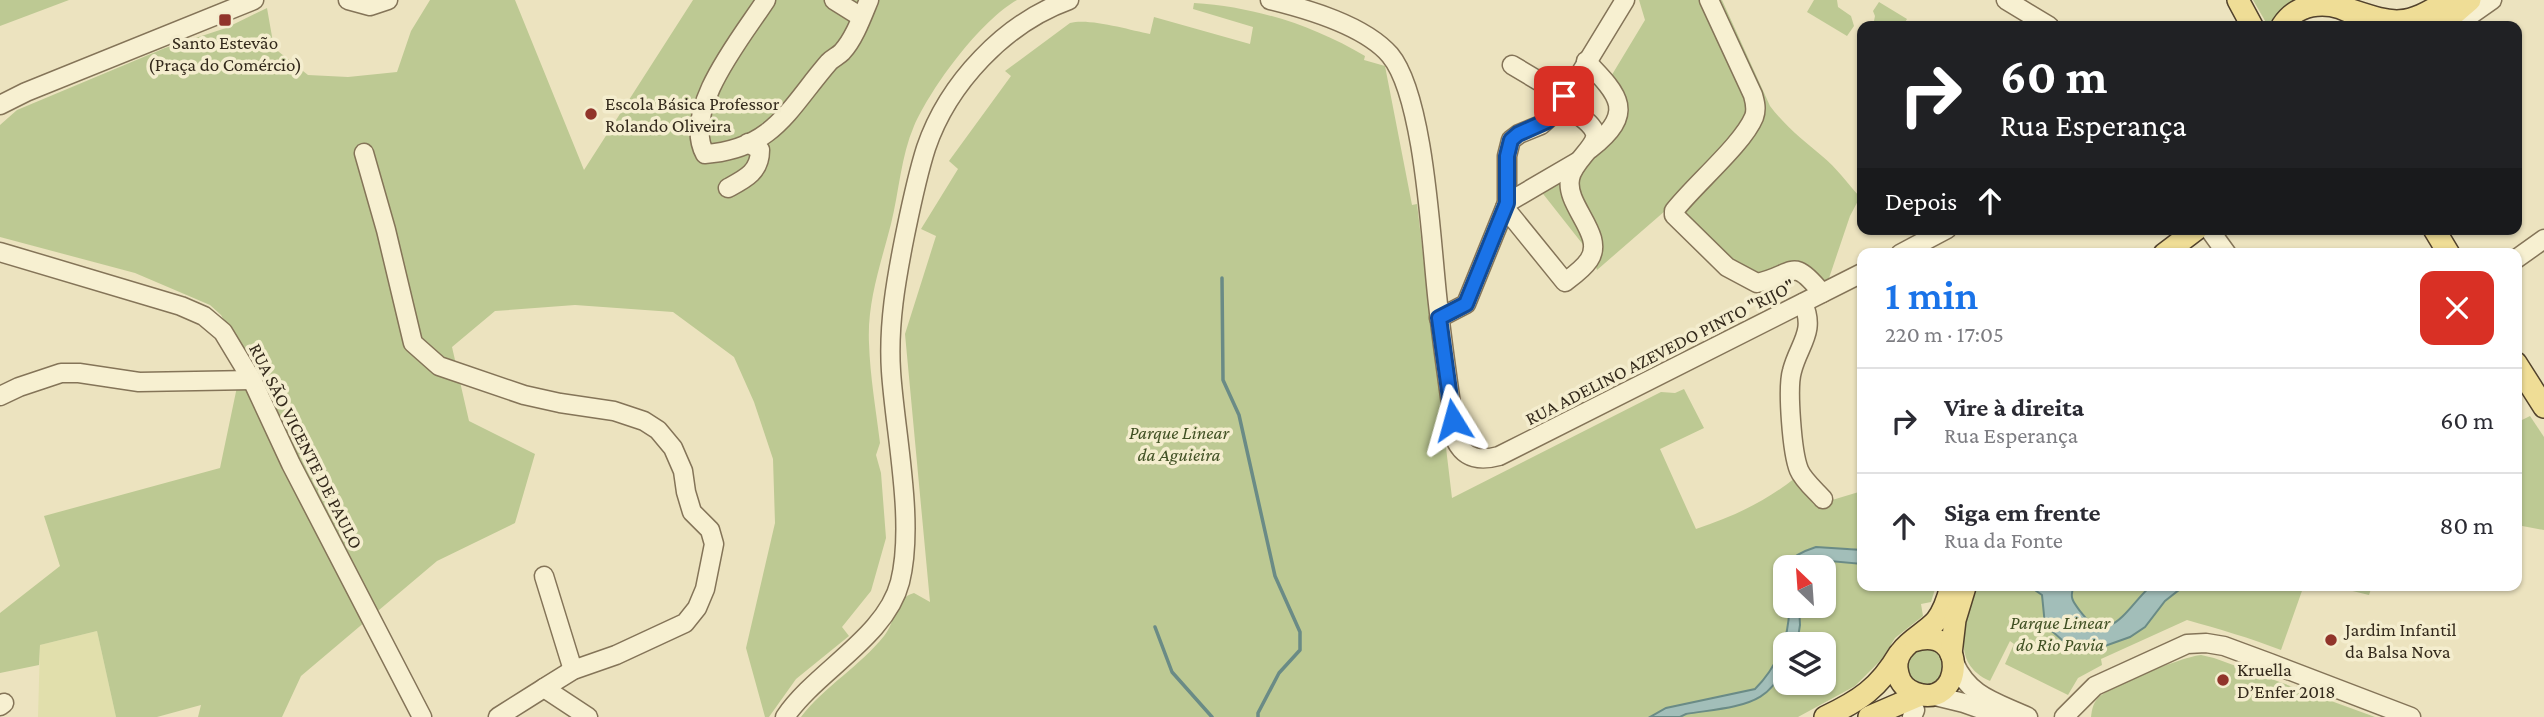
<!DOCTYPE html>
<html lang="pt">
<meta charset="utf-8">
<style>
body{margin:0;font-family:"Crimson Pro",serif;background:#f2f2f3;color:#2b2b33;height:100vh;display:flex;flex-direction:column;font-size:26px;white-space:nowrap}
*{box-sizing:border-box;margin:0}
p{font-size:23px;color:#7c7c81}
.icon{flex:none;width:38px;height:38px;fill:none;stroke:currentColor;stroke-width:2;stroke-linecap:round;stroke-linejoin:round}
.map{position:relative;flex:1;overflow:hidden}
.panel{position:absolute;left:1857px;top:248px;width:665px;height:343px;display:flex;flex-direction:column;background:#fff;border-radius:14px;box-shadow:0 2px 5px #0004}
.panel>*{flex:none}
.guide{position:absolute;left:1857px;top:21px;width:665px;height:214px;border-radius:14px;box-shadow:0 2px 5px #0004;background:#202124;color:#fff;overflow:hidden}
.needle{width:46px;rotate:335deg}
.tools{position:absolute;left:1773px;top:555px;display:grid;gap:14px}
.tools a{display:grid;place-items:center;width:63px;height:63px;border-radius:14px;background:#fff;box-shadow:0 2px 5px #0004;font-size:35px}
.pin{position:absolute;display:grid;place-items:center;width:60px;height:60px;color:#fff;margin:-30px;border-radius:14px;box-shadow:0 4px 10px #0006}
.me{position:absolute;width:77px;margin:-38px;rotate:352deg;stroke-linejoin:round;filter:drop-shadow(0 0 5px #0008)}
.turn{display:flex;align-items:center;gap:24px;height:147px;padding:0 28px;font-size:32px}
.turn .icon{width:91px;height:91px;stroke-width:2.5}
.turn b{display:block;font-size:49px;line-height:60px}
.then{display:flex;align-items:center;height:66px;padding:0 28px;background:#0003;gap:14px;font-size:26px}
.round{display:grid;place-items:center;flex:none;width:74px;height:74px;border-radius:14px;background:#f2f2f3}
.head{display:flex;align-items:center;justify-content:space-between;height:119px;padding:0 28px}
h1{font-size:42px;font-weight:600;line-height:52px;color:#1a73e8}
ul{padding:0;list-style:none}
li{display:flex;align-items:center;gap:21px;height:105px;padding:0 28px;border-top:2px solid #e1e1e2}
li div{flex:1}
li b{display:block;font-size:26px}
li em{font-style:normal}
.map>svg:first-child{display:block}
.farmland{fill:#e1dfac}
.green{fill:#bdc993}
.water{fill:#a2beb9;stroke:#6a8b86;stroke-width:2}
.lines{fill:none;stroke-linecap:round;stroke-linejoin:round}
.stream{stroke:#6a8b86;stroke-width:3.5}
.minor-casing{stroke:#847458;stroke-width:21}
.major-casing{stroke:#52422c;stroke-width:24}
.minor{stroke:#f7f0d1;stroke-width:18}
.major{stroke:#efdd96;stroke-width:21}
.route-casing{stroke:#114b97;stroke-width:18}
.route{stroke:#1a73e8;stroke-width:12}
.poi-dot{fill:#91342a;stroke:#f4edce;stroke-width:2.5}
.labels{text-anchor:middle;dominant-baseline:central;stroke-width:7;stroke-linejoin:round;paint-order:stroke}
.poi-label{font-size:19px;fill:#342a1c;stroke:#f4edce;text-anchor:start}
.street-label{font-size:19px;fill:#342a1c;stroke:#f4edce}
.park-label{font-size:19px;font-style:italic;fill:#405023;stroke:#f4edce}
</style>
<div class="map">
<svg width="2544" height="717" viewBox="0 0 2544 717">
<rect width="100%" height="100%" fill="#ece3bf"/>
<polygon class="farmland" points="97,631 116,717 38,717 40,645"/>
<g class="green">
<polygon points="0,0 69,0 0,26"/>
<path d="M430,0h85l69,170 109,-170h324c-37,21 -85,86 -103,126 -13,30 -15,66 -23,98 -10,39 -24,78 -22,119 1,33 7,67 11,100l-4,12 5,18 5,65 -15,53 -29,36 7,9 -53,43 -27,38h-4l-19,-69 29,-125 -2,-64 -19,-57 -20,-45 -61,-45 -98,-7 -80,6 -43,36 17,74 66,33 -20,69 -78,38 -136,115 -19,41h-84l3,-12 -44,12h-41l-19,-86 -57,14 -1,20 -39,8v-60l60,-47 -16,-50 176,-48 22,-105 -8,-25 -13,-23 -11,-10 -75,-32 -135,-36v-112l17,-15 148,-62 61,-20 41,-20 7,40 34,27 40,2 49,-5 14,-41z"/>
<path d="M1639,0h83l48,106c15,20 34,35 52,50 14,11 26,28 38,41l-10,19 -24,71 -29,-27 -42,21 -82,-77 -76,66 -5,-14 -52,-66 77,-71 -10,-36 38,-63z"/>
<polygon points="1814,0 1837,0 1838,7 1851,16 1854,26 1847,36 1807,12"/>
<polygon points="2253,0 2296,0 2281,11 2271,26 2268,26"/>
<polygon points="1879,2 1907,19 1903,26 1883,26 1874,21 1875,16 1873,11"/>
<path d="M1194,3c62,4 118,22 171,53l-1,4 21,6 27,139 5,-1 35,294 209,-106 14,1 9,-4 20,39 -44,21 36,80c36,-12 69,-27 99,-51l24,26 43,-13v59l-14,-2 -63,16 -4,25 4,9v8h4c1,31 -12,61 -34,83l-89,19 -16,9h-849c24,-31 59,-51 83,-81 12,-14 10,-38 30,-43l16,9 -25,-268 31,-98 -15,-7 37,-60 -9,-8 62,-85 -6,-5 65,-48c20,-5 59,7 80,11l4,-17 96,27 3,-17 -60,-18z"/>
<polygon points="2530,416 2544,437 2544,530 2517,525 2516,423"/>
<polygon points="1819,560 1862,564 1862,586 1936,586 1931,602 1921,604 1923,616 1895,638 1882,659 1855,686 1798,717 1680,717 1771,687 1785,664 1785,682 1824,682 1824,644 1797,644 1800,625 1799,606 1824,606 1824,567 1802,567"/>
<path d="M1976,586h396l-3,9 -33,-8 -33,1 -22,62c-31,-12 -62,-21 -94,-30l-86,39 1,6 -24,13 -10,17 -63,-31 9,-20 -4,-3 -20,40c-42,-19 -24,-60 -14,-95z"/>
<polygon points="1915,647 1941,650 1945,677 1928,688 1907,679 1905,657"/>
<path d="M2201,655l13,3 161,59h-284c1,-8 2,-14 8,-20 12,-11 85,-41 102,-42z"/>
</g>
<g class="water">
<path d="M1816,547l46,3v14l-43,-4 -17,7h-17v31c-14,-29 6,-43 31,-51z"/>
<path d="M2029,586h45c-5,11 -1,16 6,25 29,40 49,-7 71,-25h41l-13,4 -14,11 -20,26 -15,10 -39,14 -29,-11 -17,-15 -3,-30z"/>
<path d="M1789,606h10l1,19 -3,19h-12c0,64 -50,62 -99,70l-6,3h-30l16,-9 89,-19c22,-22 35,-52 34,-83z"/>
</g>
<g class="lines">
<g class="stream">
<polyline points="1222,278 1223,380 1239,415 1275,576 1300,632 1300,650 1279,673 1258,713 1258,717"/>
<polyline points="1155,627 1172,672 1212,717"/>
</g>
<defs>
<g id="minor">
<polyline points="348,0 370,6 388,0"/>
<path d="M766,0c-24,37 -85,110 -61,154 69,-5 84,-46 124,-92 4,-4 9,-6 13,-10 12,-13 20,-35 27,-52"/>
<polyline points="834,0 858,15"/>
<path d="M1270,0c37,9 94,25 120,55 35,42 41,190 48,249 5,46 12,91 18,137 9,18 25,20 43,15l363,-183"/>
<path d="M1709,0l44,95c2,7 4,14 1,22 -11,27 -60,68 -80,94v4l53,52 30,16c38,-8 34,-28 65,10"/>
<polyline points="2006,0 2049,26"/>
<polyline points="2455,26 2492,0"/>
<path d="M1586,61c34,35 50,52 4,88"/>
<polyline points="1512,65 1564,96"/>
<polyline points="0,105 26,92 254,0"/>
<polyline points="364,153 386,230 413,343 439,366 524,395 560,403 614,411 644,421 658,430 673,448 683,471 686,492 692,512 710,530 714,544 705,589 697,608 685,623 616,655 573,670 544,688"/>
<path d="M728,188c17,-9 32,-16 32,-38l-12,-7"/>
<polyline points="1507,203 1577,162"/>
<path d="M1505,208l60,74c8,-6 18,-13 24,-22 17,-25 -24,-54 -19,-81 2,-17 28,-33 25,-46 -5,-16 -28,-19 -31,-37"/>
<polyline points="2209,229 2227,254"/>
<polyline points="0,252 181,306 204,316 223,332 252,380 291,464 422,717"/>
<polyline points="1900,254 1947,229"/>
<polyline points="2516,259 2544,239"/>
<path d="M1803,303c13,29 -4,41 -11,68 -5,17 0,82 7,99 4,10 17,21 24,29"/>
<polyline points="1439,318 1466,304 1507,203 1507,156 1511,140 1519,134 1541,125 1558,110 1625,0"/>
<polyline points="0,396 19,387 61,373 79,373 139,382 252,380"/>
<polyline points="544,576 573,670"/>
<path d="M1954,662c15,35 42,40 74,55"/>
<polyline points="1931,695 1964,703 2003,717"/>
<polyline points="0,706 4,703"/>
<polyline points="498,717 544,688 588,717"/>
<path d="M785,717c31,-46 101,-80 115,-135 15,-60 -5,-149 -9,-211 -3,-46 5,-91 14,-136 6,-29 12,-59 21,-87 22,-65 79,-125 143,-148"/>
<polyline points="1912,717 1915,710"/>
<polyline points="2064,717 2095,686 2187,644 2206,643 2224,646 2270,663 2411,717"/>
</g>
<g id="major">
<polyline points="2238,0 2252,26"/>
<path d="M2345,8c49,16 58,21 103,-8"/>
<path d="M2282,26c17,-26 51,-26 74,-10"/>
<polyline points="2440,26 2470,0"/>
<polyline points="2434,229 2449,254"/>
<polyline points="2164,254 2197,229"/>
<polyline points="2516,363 2544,407"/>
<path d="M1913,641c57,-18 50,70 2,52 -8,-3 -15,-10 -17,-19 -8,-27 24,-37 38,-53 8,-10 12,-23 15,-35"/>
<polyline points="1951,654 1955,620 1965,587"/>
<path d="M1825,717c34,-16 54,-29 74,-63"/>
<polyline points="1869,717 1920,695"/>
</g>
</defs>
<use href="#minor" class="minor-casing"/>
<use href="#major" class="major-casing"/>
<use href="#minor" class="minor"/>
<use href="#major" class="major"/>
</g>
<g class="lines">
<defs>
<polyline id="route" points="1453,420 1439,318 1466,304 1507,203 1507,156 1511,140 1518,134 1547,121 1558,110 1564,96"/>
</defs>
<use href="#route" class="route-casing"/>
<use href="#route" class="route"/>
</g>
<g class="poi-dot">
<rect x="218" y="13" width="14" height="14" rx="3.5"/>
<circle cx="591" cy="114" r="7"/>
<circle cx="2331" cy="640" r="7"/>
<circle cx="2223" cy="680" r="7"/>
</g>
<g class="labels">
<g class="poi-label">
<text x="225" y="42" text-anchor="middle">Santo Estevão<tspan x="225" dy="22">(Praça do Comércio)</tspan></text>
<text x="605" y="103">Escola Básica Professor<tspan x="605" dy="22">Rolando Oliveira</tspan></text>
<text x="2345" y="629">Jardim Infantil<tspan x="2345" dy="22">da Balsa Nova</tspan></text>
<text x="2237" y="669">Kruella<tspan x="2237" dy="22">D’Enfer 2018</tspan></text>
</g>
<g class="street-label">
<text transform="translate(1660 352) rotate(-27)">RUA ADELINO AZEVEDO PINTO "RIJO"</text>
<text transform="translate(306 446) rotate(63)">RUA SÃO VICENTE DE PAULO</text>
</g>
<g class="park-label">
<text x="1179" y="432">Parque Linear<tspan x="1179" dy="22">da Aguieira</tspan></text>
<text x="2060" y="622">Parque Linear<tspan x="2060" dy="22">do Rio Pavia</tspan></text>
</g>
</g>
</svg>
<div class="tools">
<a><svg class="needle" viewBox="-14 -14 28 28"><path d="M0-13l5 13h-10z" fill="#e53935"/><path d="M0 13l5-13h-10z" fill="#7c7c81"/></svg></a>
<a><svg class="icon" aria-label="layers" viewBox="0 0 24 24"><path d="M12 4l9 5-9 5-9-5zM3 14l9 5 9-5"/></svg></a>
</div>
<div class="pin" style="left:1564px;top:96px;background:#d93025"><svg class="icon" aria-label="arrive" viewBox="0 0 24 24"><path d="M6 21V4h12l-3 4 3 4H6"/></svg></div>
<svg class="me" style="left:1453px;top:420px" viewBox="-20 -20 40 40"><path d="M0-17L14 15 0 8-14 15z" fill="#1a73e8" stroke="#fff" stroke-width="4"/></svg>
<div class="guide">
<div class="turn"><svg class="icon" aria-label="right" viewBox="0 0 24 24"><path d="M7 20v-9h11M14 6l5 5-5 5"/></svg><div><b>60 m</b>Rua Esperança</div></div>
<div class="then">Depois<svg class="icon" aria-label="ahead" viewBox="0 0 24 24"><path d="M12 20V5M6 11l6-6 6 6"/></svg></div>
</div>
<section class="panel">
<div class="head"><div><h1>1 min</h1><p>220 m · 17:05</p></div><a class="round" style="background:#d93025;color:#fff"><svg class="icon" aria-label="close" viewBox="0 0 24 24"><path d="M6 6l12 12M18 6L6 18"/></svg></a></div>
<ul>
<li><svg class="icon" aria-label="right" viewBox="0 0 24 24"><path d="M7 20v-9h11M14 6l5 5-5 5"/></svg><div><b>Vire à direita</b><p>Rua Esperança</p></div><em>60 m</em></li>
<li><svg class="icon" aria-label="ahead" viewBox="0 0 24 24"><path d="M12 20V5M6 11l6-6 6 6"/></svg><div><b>Siga em frente</b><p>Rua da Fonte</p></div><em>80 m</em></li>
</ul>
</section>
</div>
